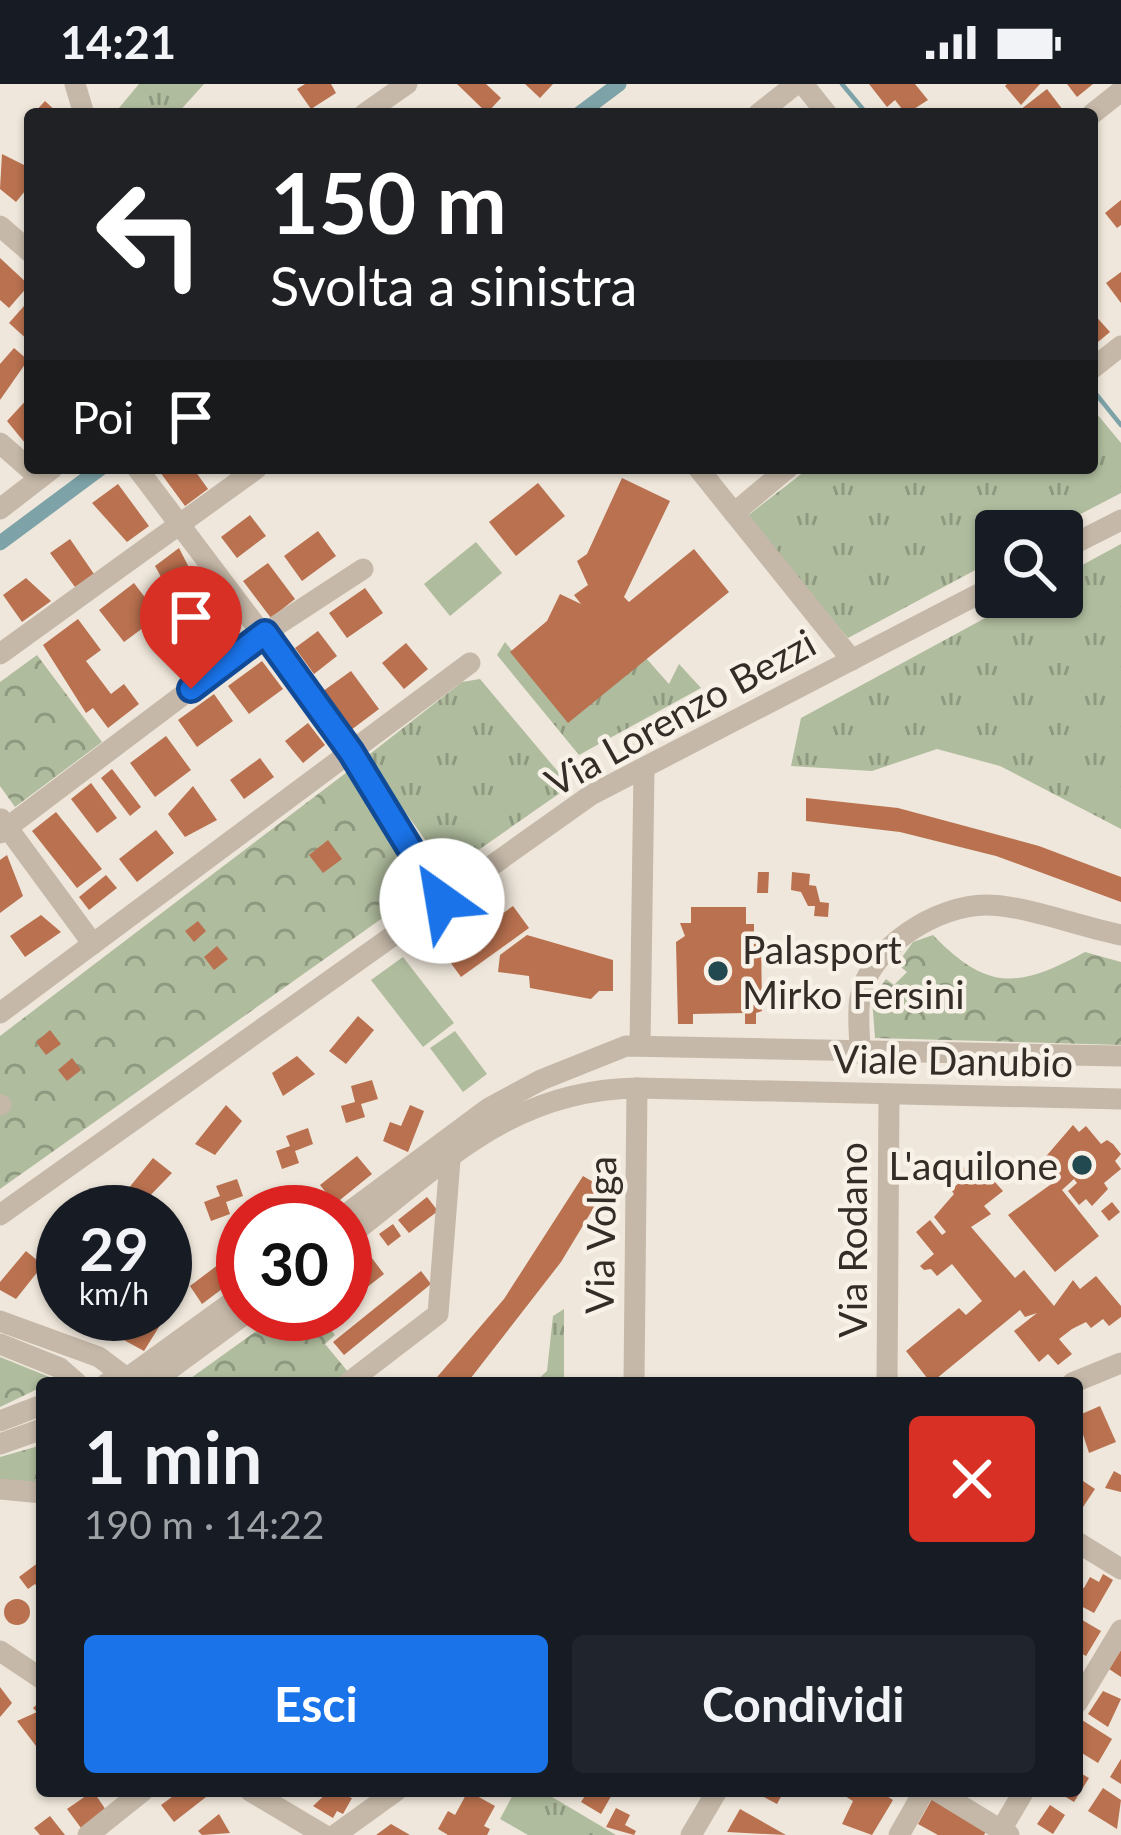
<!DOCTYPE html>
<html lang="it">
<meta charset="utf-8">
<style>
body{margin:0;font-family:Lato,sans-serif;background:#20242c;color:#f1f3f6;height:100vh;display:flex;flex-direction:column;font-size:45px;white-space:nowrap}
*{box-sizing:border-box;margin:0}
p{font-size:39px;color:#9ea1a6}
.icon{flex:none;width:66px;height:66px;fill:none;stroke:currentColor;stroke-width:2;stroke-linecap:round;stroke-linejoin:round}
.map{position:relative;flex:1;overflow:hidden}
.details{position:absolute;left:36px;top:1293px;width:1047px;height:420px;display:flex;flex-direction:column;background:#171b24;border-radius:12px;box-shadow:0 3px 9px #0004}
.details>*{flex:none}
.guide{position:absolute;left:24px;top:24px;width:1074px;height:366px;border-radius:12px;box-shadow:0 3px 9px #0004;background:#202124;color:#fff;overflow:hidden}
.buttons{position:absolute;left:975px;top:426px;display:grid;gap:24px}
.buttons a{display:grid;place-items:center;width:108px;height:108px;border-radius:12px;background:#171b24;box-shadow:0 3px 9px #0004;font-size:60px}
.speed{position:absolute;left:36px;top:1101px;display:flex;gap:24px;font-size:60px;font-weight:700;text-align:center}
.speed>*{display:grid;place-content:center;width:156px;height:156px;border-radius:50%;background:#171b24;box-shadow:0 3px 9px #0004;line-height:1}
.speed small{font-size:30px;font-weight:400}
.speed .limit{border:18px solid #d22;background:#fff;color:#111}
.pin{position:absolute;display:grid;place-items:center;width:102px;height:102px;color:#fff;margin:-123px -51px;border-radius:50% 50% 50% 0;rotate:-45deg;box-shadow:0 0 12px #0007}
.pin .icon{rotate:45deg}
.me{position:absolute;width:132px;margin:-66px;rotate:328deg;stroke-linejoin:round;filter:drop-shadow(0 0 9px #0008)}
.turn{display:flex;align-items:center;gap:42px;height:252px;padding:0 48px;font-size:54px}
.turn .icon{width:156px;height:156px;stroke-width:2.5}
.turn b{display:block;font-size:84px;line-height:102px}
.then{display:flex;align-items:center;height:114px;padding:0 48px;background:#0003;gap:24px;font-size:45px}
.round{display:grid;place-items:center;flex:none;width:126px;height:126px;border-radius:12px;background:#20242c}
.head{display:flex;align-items:center;justify-content:space-between;height:204px;padding:0 48px}
h1{font-size:72px;font-weight:700;line-height:90px}
.action{display:flex;gap:24px;margin-top:auto;padding:24px 48px}
.action a{flex:1;height:138px;border-radius:12px;background:#1a73e8;color:#fff;font-size:48px;font-weight:700;line-height:138px;text-align:center}
.action a+a{background:#20242c;color:#f1f3f6}
.status{display:flex;justify-content:space-between;align-items:center;height:84px;padding:0 60px;background:#171b24;direction:ltr}
.status svg{height:33px;fill:currentColor}
.map>svg:first-child{display:block}
.grass{fill:url(#grass-tufts)}
.park{fill:url(#park-crowns)}
.pitch{fill:#afbc9d}
.lines{fill:none;stroke-linecap:round;stroke-linejoin:round}
.stream{stroke:#7da3a8;stroke-width:4.5}
.canal{stroke:#7da3a8;stroke-width:15}
.building{fill:#b9714f}
.minor{stroke:#c5b8a8;stroke-width:21}
.route-casing{stroke:#114b97;stroke-width:30}
.route{stroke:#1a73e8;stroke-width:21}
.poi-dot{fill:#224950;stroke:#f7f1e7;stroke-width:4.5}
.labels{text-anchor:middle;dominant-baseline:central;stroke-width:9;stroke-linejoin:round;paint-order:stroke}
.street-label{font-size:39px;fill:#332c27;stroke:#f7f1e7}
.poi-label{font-size:39px;fill:#332c27;stroke:#f7f1e7;text-anchor:start}
</style>
<div class="status"><b>14:21</b><svg viewBox="0 0 49 12"><path d="M0 12V9h3v3zM5 12V6h3v6zM10 12V3h3v9zM15 12V0h3v12zM26 1h20v11H26zM47 4h2v5h-2z"/></svg></div>
<div class="map">
<svg width="1121" height="1751" viewBox="0 0 1121 1751">
<defs>
<pattern id="grass-tufts" width="24" height="20" patternUnits="userSpaceOnUse" patternTransform="scale(3)"><rect width="24" height="20" fill="#afbc9d"/><path d="M3 7l-1-3M5 7V3M7 7l1-3M15 17l-1-3M17 17v-4M19 17l1-3" fill="none" stroke="#8f9980"/></pattern>
<pattern id="park-crowns" width="20" height="18" patternUnits="userSpaceOnUse" patternTransform="scale(3)"><rect width="20" height="18" fill="#afbc9d"/><path d="M2 6a3 3 0 1 1 6 0M12 15a3 3 0 1 1 6 0" fill="none" stroke="#8f9980"/></pattern>
</defs>
<rect width="100%" height="100%" fill="#efe7db"/>
<g class="grass">
<polygon points="139,0 204,0 177,30 114,30"/>
<polygon points="1092,324 1121,359 1121,409 1048,447 996,447 996,475 848,554 746,433 809,384 1092,384"/>
<polygon points="1121,460 1121,745 1000,682 937,665 872,687 791,682 801,634 1024,513 1062,513 1062,492"/>
<polygon points="505,558 567,634 645,573 669,600 679,580 701,604 579,671 497,571"/>
<polygon points="480,595 570,702 457,781 441,778 366,673 462,598"/>
<polygon points="564,1225 564,1299 534,1299 547,1287 553,1232"/>
<polygon points="515,1707 542,1707 616,1751 528,1751 500,1735"/>
</g>
<g class="park">
<polygon points="37,571 102,658 15,723 0,702 0,598"/>
<polygon points="351,685 419,792 415,811 0,1105 0,952"/>
<path d="M933,851c55,57 86,53 152,17l36,10v83l-246,-7 -3,-40 14,-19 8,6 13,-13 -10,-8 16,-22z"/>
<polygon points="280,1230 319,1230 335,1251 325,1260 349,1289 335,1299 184,1299"/>
<polygon points="0,1273 52,1294 50,1299 0,1323"/>
<polygon points="42,1361 42,1400 0,1395 0,1373"/>
</g>
<g class="pitch">
<polygon points="476,458 502,489 450,532 424,500"/>
<polygon points="403,873 454,939 423,963 371,896"/>
<polygon points="455,947 487,990 463,1008 430,964"/>
</g>
<g class="lines">
<g class="stream">
<polyline points="842,0 867,30"/>
<polyline points="1092,305 1121,341"/>
</g>
<g class="canal">
<polyline points="579,30 619,0"/>
<polyline points="0,459 101,384"/>
</g>
</g>
<g class="building">
<polygon points="305,0 331,0 336,9 311,25 297,5"/>
<polygon points="457,0 486,0 501,14 487,29"/>
<polygon points="525,0 553,0 540,14"/>
<polygon points="869,0 915,0 928,16 906,30 895,16 887,23"/>
<polygon points="1040,0 1021,21 1005,2 1007,0"/>
<polygon points="1067,0 1093,0 1077,13"/>
<polygon points="1047,5 1066,30 1023,30 1020,26"/>
<polygon points="45,17 59,30 33,30"/>
<polygon points="2,70 30,84 30,101 16,118 0,105"/>
<polygon points="1121,116 1121,141 1117,144 1105,129"/>
<polygon points="0,174 29,201 9,224 0,216"/>
<polygon points="1121,188 1121,219 1106,199"/>
<polygon points="24,222 30,222 30,258 9,239"/>
<polygon points="1092,228 1110,248 1092,263"/>
<polygon points="14,264 28,276 0,316 0,280"/>
<polygon points="30,312 30,353 25,359 7,337"/>
<polygon points="157,384 193,384 208,405 185,422"/>
<polygon points="622,394 670,417 624,513 629,518 694,465 729,508 568,639 510,568 547,537 560,510 581,520 574,511 588,501 577,477 587,470"/>
<polygon points="538,399 565,432 516,472 489,438"/>
<polygon points="118,400 149,442 127,458 92,419"/>
<polygon points="250,431 266,452 237,474 221,453"/>
<polygon points="318,447 336,472 302,497 284,472"/>
<polygon points="70,455 94,490 75,503 50,469"/>
<polygon points="179,464 200,505 177,522 155,482"/>
<polygon points="268,479 295,515 271,534 243,497"/>
<polygon points="26,494 51,517 22,538 3,511"/>
<polygon points="134,499 159,532 124,558 99,526"/>
<polygon points="365,504 383,529 347,554 329,529"/>
<polygon points="216,514 232,536 198,566 179,540"/>
<polygon points="78,535 101,566 86,577 111,610 124,600 139,620 108,644 93,624 86,629 43,561"/>
<polygon points="318,547 337,572 314,590 295,564"/>
<polygon points="406,559 428,585 404,605 382,579"/>
<polygon points="262,577 283,605 249,630 228,602"/>
<polygon points="351,587 379,625 347,649 319,610"/>
<polygon points="214,610 233,637 197,663 178,636"/>
<polygon points="308,639 325,661 303,679 285,657"/>
<polygon points="166,652 191,686 155,713 130,679"/>
<polygon points="260,674 274,693 244,715 230,696"/>
<polygon points="112,685 141,723 130,732 101,694"/>
<polygon points="91,699 117,734 97,749 71,715"/>
<polygon points="193,702 217,736 185,753 168,730"/>
<polygon points="806,714 898,724 1039,762 1121,793 1121,818 996,772 900,748 806,737"/>
<polygon points="56,728 102,785 77,804 32,747"/>
<polygon points="156,746 174,769 137,798 119,775"/>
<polygon points="328,756 342,775 323,789 309,771"/>
<polygon points="7,771 23,812 0,829 0,776"/>
<polygon points="758,788 769,788 768,809 757,809"/>
<polygon points="792,788 810,790 809,801 816,802 820,818 829,819 828,833 814,832 815,822 808,822 801,808 791,806"/>
<polygon points="106,791 117,804 89,826 79,813"/>
<polygon points="513,822 529,844 461,893 445,871"/>
<polygon points="691,823 746,823 746,840 754,840 754,852 761,852 762,927 756,929 756,940 745,940 745,929 693,930 693,940 678,940 676,858 685,852 680,839 691,839"/>
<polygon points="41,831 61,848 25,873 10,852"/>
<polygon points="198,837 206,847 194,858 185,847"/>
<polygon points="527,851 613,876 613,907 599,907 591,915 530,904 529,892 498,888 500,871"/>
<polygon points="217,862 228,875 214,886 204,873"/>
<polygon points="358,932 374,946 346,980 329,967"/>
<polygon points="50,946 61,960 46,971 36,958"/>
<polygon points="297,972 315,990 283,1012 272,989"/>
<polygon points="72,974 81,986 67,997 58,986"/>
<polygon points="372,996 378,1015 361,1020 365,1033 346,1039 341,1022 355,1018 351,1002"/>
<polygon points="226,1021 242,1037 215,1071 195,1060"/>
<polygon points="410,1021 424,1027 408,1068 383,1057 390,1038 401,1042"/>
<polygon points="1073,1041 1079,1048 1086,1042 1101,1060 1107,1056 1113,1060 1121,1070 1115,1077 1121,1085 1104,1099 1108,1105 1092,1122 1086,1115 1079,1121 1068,1107 1077,1099 1074,1095 1062,1106 1099,1152 1055,1188 1008,1131 1057,1096 1042,1077"/>
<polygon points="308,1044 313,1060 295,1067 299,1079 282,1085 276,1067 290,1062 286,1052"/>
<polygon points="357,1072 372,1090 335,1120 320,1101"/>
<polygon points="153,1074 172,1089 140,1122 124,1110"/>
<polygon points="974,1075 1003,1107 984,1122 991,1130 971,1143 1015,1194 1024,1186 1054,1222 1073,1196 1080,1205 1096,1192 1121,1222 1121,1233 1109,1242 1103,1235 1091,1244 1086,1238 1072,1245 1059,1255 1072,1270 1058,1281 1048,1270 1039,1278 1014,1247 1037,1229 1025,1233 1020,1226 931,1299 906,1267 959,1224 966,1231 982,1217 952,1180 937,1192 931,1185 924,1186 920,1182 934,1170 916,1148 930,1136 942,1151 946,1148 934,1133 954,1110 951,1106 967,1092 961,1086"/>
<polygon points="583,1092 605,1105 561,1178 467,1299 432,1299 504,1215"/>
<polygon points="237,1095 243,1112 226,1118 230,1130 211,1137 204,1118 220,1112 216,1102"/>
<polygon points="427,1113 438,1127 409,1149 398,1136"/>
<polygon points="1112,1118 1120,1128 1109,1137 1101,1127"/>
<polygon points="393,1140 401,1152 388,1162 379,1150"/>
<polygon points="365,1165 384,1190 361,1208 345,1181"/>
<polygon points="26,1167 43,1181 16,1215 0,1206 0,1198"/>
<polygon points="227,1174 242,1190 202,1220 190,1202"/>
<polygon points="421,1187 431,1200 344,1271 333,1258"/>
<polygon points="144,1230 167,1230 144,1267 122,1255 130,1239 138,1243"/>
<polygon points="1100,1322 1116,1358 1089,1369 1077,1332"/>
<polygon points="1114,1387 1121,1391 1121,1408 1105,1404"/>
<polygon points="1077,1393 1095,1405 1077,1432"/>
<polygon points="39,1478 42,1482 42,1510 35,1500 28,1505 19,1493"/>
<polygon points="1103,1490 1113,1496 1094,1529 1077,1520 1077,1500 1084,1504 1090,1493 1099,1498"/>
<circle cx="17" cy="1528" r="13"/>
<polygon points="1077,1533 1101,1547 1086,1572 1077,1567"/>
<polygon points="1121,1566 1121,1593 1109,1585"/>
<polygon points="0,1603 12,1619 0,1633"/>
<polygon points="1103,1607 1121,1615 1108,1643 1088,1630"/>
<polygon points="42,1616 42,1658 36,1662 17,1637 37,1628 33,1624"/>
<polygon points="1082,1636 1112,1655 1098,1679 1077,1666"/>
<polygon points="1121,1675 1121,1700 1110,1693"/>
<polygon points="1077,1687 1089,1694 1074,1718 1056,1707 1077,1707"/>
<polygon points="1103,1704 1121,1716 1117,1745 1088,1727"/>
<polygon points="93,1707 106,1726 81,1744 67,1725"/>
<polygon points="180,1707 201,1707 206,1713 174,1738 161,1721"/>
<polygon points="329,1707 352,1714 343,1730 337,1727 333,1734 313,1722"/>
<polygon points="468,1707 495,1722 484,1742 490,1745 487,1751 448,1751 438,1745 448,1727 455,1731"/>
<polygon points="588,1707 614,1707 601,1730 581,1718"/>
<polygon points="753,1707 784,1707 777,1720"/>
<polygon points="848,1707 879,1707 893,1716 872,1751 842,1740 853,1717 845,1712"/>
<polygon points="932,1715 987,1746 984,1751 938,1751 918,1740"/>
<polygon points="1050,1721 1065,1731 1053,1750 1037,1740"/>
<polygon points="616,1724 630,1731 625,1741 636,1747 634,1751 606,1743"/>
<polygon points="740,1725 786,1751 727,1748"/>
<polygon points="219,1730 230,1749 202,1751 198,1747"/>
<polygon points="50,1732 65,1751 40,1751 34,1744"/>
<polygon points="391,1740 410,1751 376,1751"/>
</g>
<g class="lines">
<g class="minor">
<polyline points="75,0 84,30"/>
<polyline points="803,0 827,30"/>
<polyline points="364,30 407,0"/>
<polyline points="758,30 796,0"/>
<polyline points="1092,30 1121,7"/>
<polyline points="0,142 30,168"/>
<polyline points="1093,284 1121,262"/>
<polyline points="0,359 40,394"/>
<polyline points="137,384 351,668 442,817"/>
<polyline points="698,384 852,576"/>
<polyline points="0,425 53,384"/>
<polyline points="734,429 788,384"/>
<polyline points="1062,466 1121,436"/>
<polyline points="0,570 256,385"/>
<polyline points="1,735 93,860"/>
<polyline points="0,749 265,549 363,485"/>
<polyline points="0,929 470,579"/>
<polyline points="640,962 644,685"/>
<path d="M860,970c0,-18 -3,-38 0,-56 9,-51 77,-93 126,-93 39,0 94,22 135,30"/>
<polyline points="0,1021 1,1021"/>
<polyline points="0,1131 591,711 996,501"/>
<polyline points="345,1131 489,1024 541,996 626,962 1121,972"/>
<path d="M345,1155c97,-73 163,-149 292,-151l484,11"/>
<polyline points="0,1237 99,1273 132,1298"/>
<polyline points="0,1260 60,1284 77,1299"/>
<polyline points="107,1299 130,1292 243,1210"/>
<polyline points="151,1299 245,1230"/>
<polyline points="348,1299 438,1230 450,1076"/>
<polyline points="634,1299 637,1004"/>
<polyline points="887,1299 889,1013"/>
<polyline points="1072,1299 1121,1279"/>
<polyline points="0,1337 42,1321"/>
<polyline points="0,1360 42,1345"/>
<polyline points="0,1405 42,1409"/>
<polyline points="1077,1458 1121,1485"/>
<polyline points="0,1567 42,1595"/>
<polyline points="1077,1619 1121,1546"/>
<polyline points="250,1707 324,1751"/>
<polyline points="937,1707 1009,1751"/>
<polyline points="1001,1746 1024,1707"/>
<polyline points="88,1751 143,1707"/>
<polyline points="335,1751 396,1707"/>
<polyline points="691,1751 717,1707"/>
<polyline points="899,1751 924,1707"/>
</g>
</g>
<g class="lines">
<defs>
<polyline id="route" points="191,605 265,549 351,668 442,817"/>
</defs>
<use href="#route" class="route-casing"/>
<use href="#route" class="route"/>
</g>
<g class="poi-dot">
<circle cx="718" cy="887" r="12"/>
<circle cx="1082" cy="1081" r="12"/>
</g>
<g class="labels">
<g class="street-label">
<text transform="translate(680 628) rotate(-29)">Via Lorenzo Bezzi</text>
<text transform="translate(953 976) rotate(1)">Viale Danubio</text>
<text transform="translate(600 1151) rotate(-89)">Via Volga</text>
<text transform="translate(852 1156) rotate(-90)">Via Rodano</text>
</g>
<g class="poi-label">
<text x="742" y="865">Palasport<tspan x="742" dy="45">Mirko Fersini</tspan></text>
<text x="1058" y="1081" text-anchor="end">L'aquilone</text>
</g>
</g>
</svg>
<div class="buttons">
<a><svg class="icon" aria-label="search" viewBox="0 0 24 24"><circle cx="10" cy="10" r="6"/><path d="M15 15l6 6"/></svg></a>
</div>
<div class="speed"><div>29<small>km/h</small></div><div class="limit">30</div></div>
<div class="pin" style="left:191px;top:605px;background:#d93025"><svg class="icon" aria-label="arrive" viewBox="0 0 24 24"><path d="M6 21V4h12l-3 4 3 4H6"/></svg></div>
<svg class="me" style="left:442px;top:817px" viewBox="-20 -20 40 40"><circle r="19" fill="#fff"/><path d="M0-13L10 11 0 6-10 11z" fill="#1a73e8"/></svg>
<div class="guide">
<div class="turn"><svg class="icon" aria-label="left" viewBox="0 0 24 24"><path d="M17 20v-9H6M10 6l-5 5 5 5"/></svg><div><b>150 m</b>Svolta a sinistra</div></div>
<div class="then">Poi<svg class="icon" aria-label="arrive" viewBox="0 0 24 24"><path d="M6 21V4h12l-3 4 3 4H6"/></svg></div>
</div>
<section class="details">
<div class="head"><div><h1>1 min</h1><p>190 m · 14:22</p></div><a class="round" style="background:#d93025;color:#fff"><svg class="icon" aria-label="close" viewBox="0 0 24 24"><path d="M6 6l12 12M18 6L6 18"/></svg></a></div>
<div class="action"><a>Esci</a><a>Condividi</a></div>
</section>
</div>
